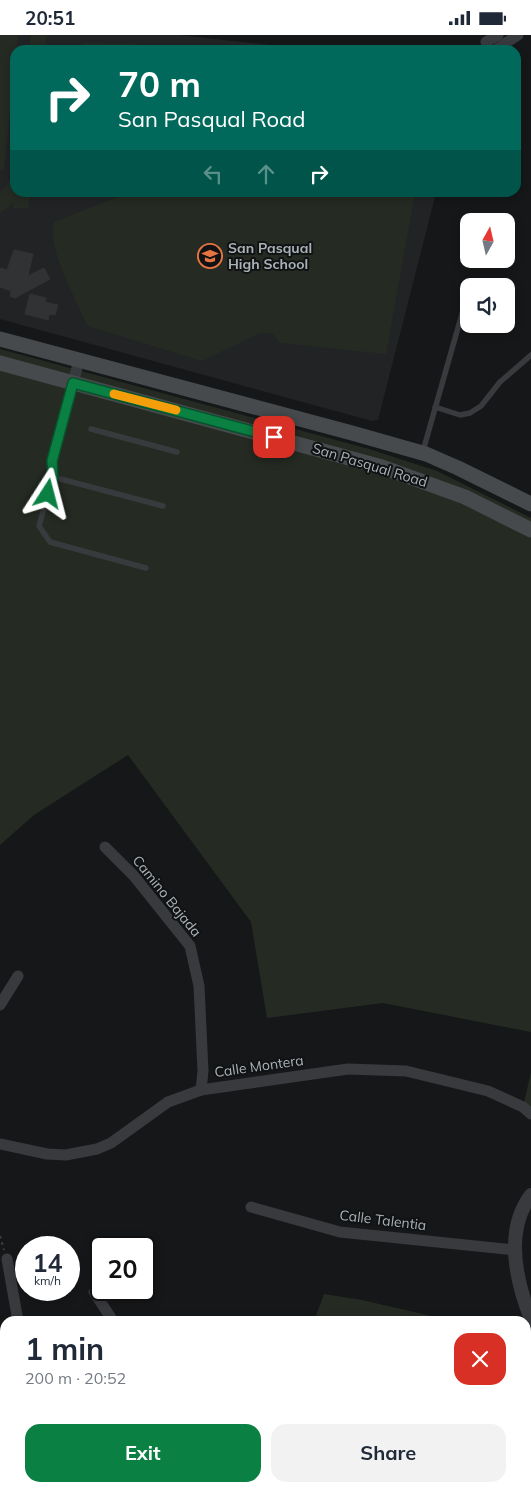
<!DOCTYPE html>
<meta charset="utf-8">
<style>
body{margin:0;font-family:Mulish,sans-serif;background:#f2f2f3;color:#1f2937;height:100vh;display:flex;flex-direction:column;font-size:19px;white-space:nowrap}
*{box-sizing:border-box;margin:0}
p{font-size:16px;color:#747a83}
.icon{flex:none;width:28px;height:28px;fill:none;stroke:currentColor;stroke-width:2;stroke-linecap:round;stroke-linejoin:round}
.map{position:relative;flex:1;overflow:hidden}
.side{position:absolute;left:0px;top:1281px;width:531px;height:176px;display:flex;flex-direction:column;background:#fff;border-radius:15px 15px 0 0;box-shadow:0 2px 8px #0003}
.side>*{flex:none}
.guide{position:absolute;left:10px;top:10px;width:511px;height:152px;border-radius:15px;box-shadow:0 2px 8px #0003;background:#00695c;color:#fff;overflow:hidden}
.needle{width:32px;rotate:8deg}
.buttons{position:absolute;left:460px;top:178px;display:grid;gap:10px}
.buttons a{display:grid;place-items:center;width:55px;height:55px;border-radius:10px;background:#fff;box-shadow:0 2px 8px #0003;font-size:25px}
.speed{position:absolute;left:15px;top:1201px;display:flex;gap:10px;font-size:25px;font-weight:700;text-align:center}
.speed>*{display:grid;place-content:center;width:65px;height:65px;border-radius:50%;background:#fff;box-shadow:0 2px 8px #0003;line-height:1}
.speed small{font-size:12px;font-weight:400}
.speed .limit{border:2px solid #111;border-radius:8px;background:#fff;color:#111}
.pin{position:absolute;display:grid;place-items:center;width:42px;height:42px;color:#fff;margin:-21px;border-radius:10px;box-shadow:0 2px 8px #0006}
.me{position:absolute;width:55px;margin:-28px;rotate:9deg;stroke-linejoin:round;filter:drop-shadow(0 0 4px #0008)}
.turn{display:flex;align-items:center;gap:18px;height:105px;padding:0 25px;font-size:22px}
.turn .icon{width:65px;height:65px;stroke-width:2.5}
.turn b{display:block;font-size:35px;line-height:42px}
.lanes{display:flex;align-items:center;height:48px;padding:0 25px;background:#0003;justify-content:center;gap:25px;direction:ltr}
.lanes .off{opacity:.35}
.round{display:grid;place-items:center;flex:none;width:52px;height:52px;border-radius:15px;background:#f2f2f3}
.summary{display:flex;align-items:center;justify-content:space-between;height:85px;padding:0 25px}
h1{font-size:30px;font-weight:700;line-height:38px}
.button{display:flex;gap:10px;margin-top:auto;padding:10px 25px}
.button a{flex:1;height:58px;border-radius:15px;background:#0b8043;color:#fff;font-size:20px;font-weight:700;line-height:58px;text-align:center}
.button a+a{background:#f2f2f3;color:#1f2937}
.status{display:flex;justify-content:space-between;align-items:center;height:35px;padding:0 25px;background:#fff;direction:ltr}
.status svg{height:14px;fill:currentColor}
.map>svg:first-child{display:block}
.built{fill:#222325}
.green{fill:#252b23}
.building{fill:#313234;stroke:#303234}
.lines{fill:none;stroke-linecap:round;stroke-linejoin:round}
.path{stroke:#3e4244;stroke-width:2;stroke-dasharray:2.5 4;stroke-linecap:butt}
.service{stroke:#383a3d;stroke-width:5.5}
.minor{stroke:#383a3d;stroke-width:11}
.tertiary{stroke:#383a3d;stroke-width:14}
.secondary{stroke:#464a4d;stroke-width:15}
.route-casing{stroke:#07532c;stroke-width:12}
.route{stroke:#0b8043;stroke-width:9}
.slow{stroke:#f59e0b;stroke-width:9}
.labels{text-anchor:middle;dominant-baseline:central;stroke-width:4;stroke-linejoin:round;paint-order:stroke}
.poi-label{font-size:14px;font-weight:bold;fill:#a9b2b7;stroke:#111213;text-anchor:start}
.street-label{font-size:14px;fill:#a9b2b7;stroke:#111213}
</style>
<div class="status"><b>20:51</b><svg viewBox="0 0 49 12"><path d="M0 12V9h3v3zM5 12V6h3v6zM10 12V3h3v9zM15 12V0h3v12zM26 1h20v11H26zM47 4h2v5h-2z"/></svg></div>
<div class="map">
<svg width="531" height="1457" viewBox="0 0 531 1457">
<rect width="100%" height="100%" fill="#161718"/>
<polygon class="built" points="0,0 179,0 316,15 15,15 15,158 436,158 378,385 372,386 0,284"/>
<g class="green">
<polygon points="0,0 18,0 4,134 0,134"/>
<polygon points="31,0 46,0 45,15 29,15"/>
<polygon points="82,8 233,12 255,15 80,15"/>
<polygon points="15,138 15,158 30,158 28,174 13,173 13,168 0,178 0,159"/>
<path d="M113,158h302l-29,161 -106,-11 -7,-10h-13l-58,28 -111,-34 -5,-4c-10,-24 -40,-77 -32,-101l61,-24z"/>
<polygon points="0,314 369,414 437,436 531,483 531,997 383,968 267,983 251,887 128,720 34,780 0,810"/>
<polygon points="531,1037 531,1079 523,1072"/>
<polygon points="324,1259 362,1265 453,1286 314,1286"/>
<polygon points="526,1322 531,1329 531,1457 122,1457 132,1452 526,1452"/>
</g>
<g class="building">
<polygon points="14,215 33,219 28,241 44,233 50,244 15,263 10,261 11,256 0,252 0,233 7,235"/>
<polygon points="30,259 46,263 45,267 58,270 55,280 49,279 48,285 25,279"/>
</g>
<g class="lines">
<polyline class="path" points="0,1201 4,1215"/>
<g class="service">
<polyline points="73,348 52,426 53,442 39,491 50,507 146,533"/>
<polyline points="435,372 460,380 470,378 481,371 500,347 531,320"/>
<polyline points="91,394 177,417"/>
<polyline points="423,416 469,254"/>
<polyline points="53,442 163,471"/>
</g>
<g class="minor">
<polyline points="486,7 498,0"/>
<polyline points="495,15 518,0"/>
<polyline points="73,348 79,325"/>
<polyline points="105,812 134,841 190,911 199,951 203,1036 201,1055"/>
<polyline points="0,970 18,941"/>
<polyline points="0,1109 47,1119 66,1120 97,1114 111,1108 168,1067 201,1055 348,1034 406,1036 488,1056 523,1072 531,1079"/>
<polyline points="251,1172 340,1197 515,1215"/>
<polyline points="7,1224 18,1286"/>
<polyline points="94,1257 113,1286"/>
<polyline points="0,1437 5,1435"/>
<polyline points="10,1452 12,1457"/>
<polyline points="91,1457 91,1452"/>
</g>
<path class="tertiary" d="M531,1160c-27,36 -15,86 0,124"/>
<g class="secondary">
<polyline points="0,304 352,398 426,419 458,433 531,469"/>
<polyline points="0,328 382,432 465,462 531,495"/>
</g>
</g>
<g class="lines">
<defs>
<polyline id="route" points="48,459 53,442 52,426 73,348 274,402"/>
</defs>
<use href="#route" class="route-casing"/>
<use href="#route" class="route"/>
<polyline class="slow" points="114,359 176,375"/>
</g>
<defs>
<symbol id="school-ring" viewBox="-11 -11 22 22"><circle r="9.5" fill="#111213" stroke="#e57442" stroke-width="1.5"/><path d="M0-5L7-2L0 1L-7-2ZM-4 1L0 2.5L4 1V4Q0 6-4 4Z" fill="#e57442"/></symbol>
</defs>
<g fill-rule="evenodd">
<use href="#school-ring" x="196" y="207" width="28" height="28"/>
</g>
<g class="labels">
<g class="poi-label">
<text x="228" y="213">San Pasqual<tspan x="228" dy="16">High School</tspan></text>
</g>
<g class="street-label">
<text transform="translate(370 430) rotate(17)">San Pasqual Road</text>
<text transform="translate(167 861) rotate(51)">Camino Bajada</text>
<text transform="translate(259 1031) rotate(-8)">Calle Montera</text>
<text transform="translate(383 1185) rotate(7)">Calle Talentia</text>
</g>
</g>
</svg>
<div class="buttons">
<a><svg class="needle" viewBox="-14 -14 28 28"><path d="M0-13l5 13h-10z" fill="#e53935"/><path d="M0 13l5-13h-10z" fill="#747a83"/></svg></a>
<a><svg class="icon" aria-label="sound" viewBox="0 0 24 24"><path d="M4 9h4l5-4v14l-5-4H4zM17 9q2 3 0 6"/></svg></a>
</div>
<div class="speed"><div>14<small>km/h</small></div><div class="limit">20</div></div>
<div class="pin" style="left:274px;top:402px;background:#d93025"><svg class="icon" aria-label="arrive" viewBox="0 0 24 24"><path d="M6 21V4h12l-3 4 3 4H6"/></svg></div>
<svg class="me" style="left:48px;top:459px" viewBox="-20 -20 40 40"><path d="M0-17L14 15 0 8-14 15z" fill="#0b8043" stroke="#fff" stroke-width="4"/></svg>
<div class="guide">
<div class="turn"><svg class="icon" aria-label="right" viewBox="0 0 24 24"><path d="M7 20v-9h11M14 6l5 5-5 5"/></svg><div><b>70 m</b>San Pasqual Road</div></div>
<div class="lanes"><svg class="icon off" aria-label="left" viewBox="0 0 24 24"><path d="M17 20v-9H6M10 6l-5 5 5 5"/></svg><svg class="icon off" aria-label="ahead" viewBox="0 0 24 24"><path d="M12 20V5M6 11l6-6 6 6"/></svg><svg class="icon" aria-label="right" viewBox="0 0 24 24"><path d="M7 20v-9h11M14 6l5 5-5 5"/></svg></div>
</div>
<section class="side">
<div class="summary"><div><h1>1 min</h1><p>200 m · 20:52</p></div><a class="round" style="background:#d93025;color:#fff"><svg class="icon" aria-label="close" viewBox="0 0 24 24"><path d="M6 6l12 12M18 6L6 18"/></svg></a></div>
<div class="button"><a>Exit</a><a>Share</a></div>
</section>
</div>
